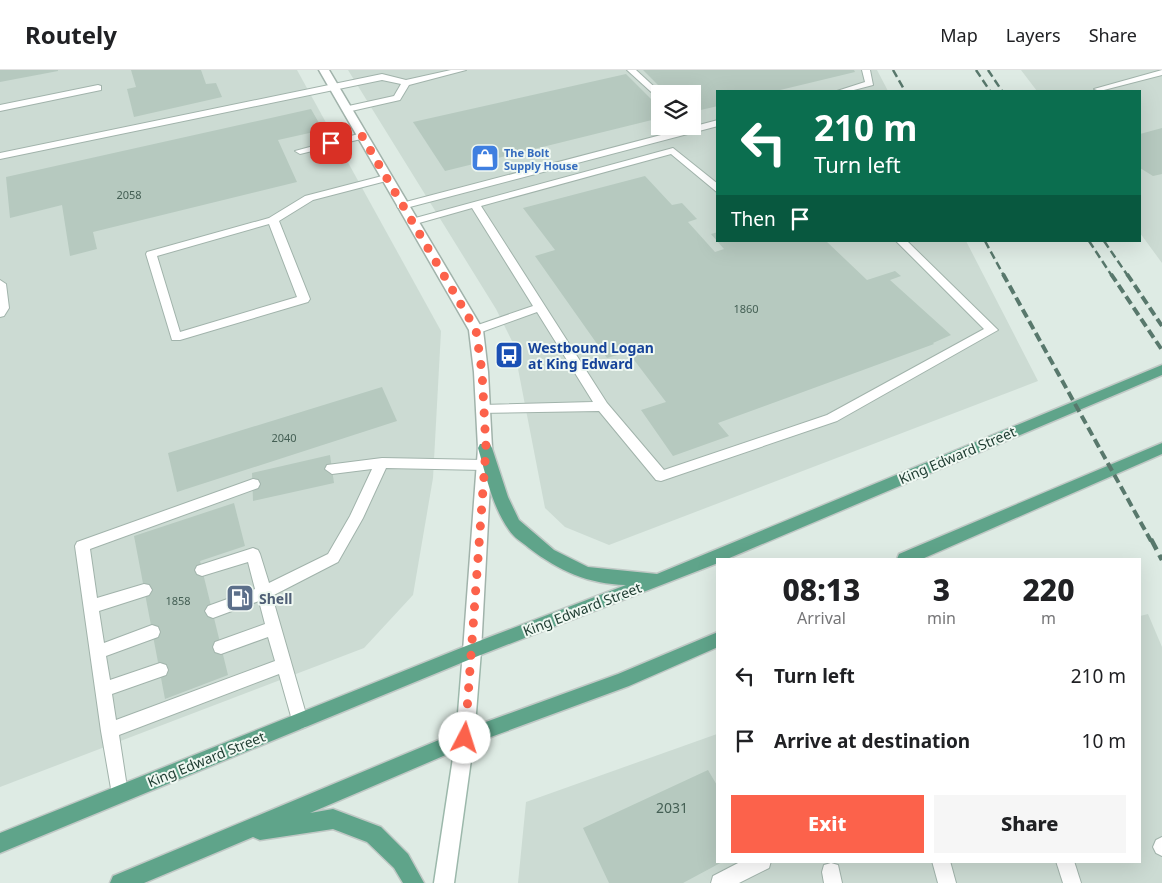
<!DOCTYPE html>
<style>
body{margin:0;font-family:"Noto Sans",sans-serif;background:#f6f6f6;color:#202124;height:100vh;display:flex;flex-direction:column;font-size:19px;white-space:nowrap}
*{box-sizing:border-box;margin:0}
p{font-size:16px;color:#757577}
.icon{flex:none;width:28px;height:28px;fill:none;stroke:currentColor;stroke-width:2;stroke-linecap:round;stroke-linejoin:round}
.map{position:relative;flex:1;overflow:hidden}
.drawer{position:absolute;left:716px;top:488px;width:425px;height:305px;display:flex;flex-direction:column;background:#fff;border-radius:0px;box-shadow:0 5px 20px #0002}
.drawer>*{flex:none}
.banner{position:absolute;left:716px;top:20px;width:425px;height:152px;border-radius:0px;box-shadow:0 5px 20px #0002;background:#0b6e4f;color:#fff;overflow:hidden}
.fabs{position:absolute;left:651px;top:15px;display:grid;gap:10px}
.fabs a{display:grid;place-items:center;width:50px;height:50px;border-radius:0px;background:#fff;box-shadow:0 5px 20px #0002;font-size:25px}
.pin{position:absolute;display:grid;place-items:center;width:42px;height:42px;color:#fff;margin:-21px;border-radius:10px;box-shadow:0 2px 8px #0006}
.me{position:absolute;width:55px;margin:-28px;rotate:5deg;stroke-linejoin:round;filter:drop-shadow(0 0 4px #0008)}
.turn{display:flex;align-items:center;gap:18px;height:105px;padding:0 15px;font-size:22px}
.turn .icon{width:65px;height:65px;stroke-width:2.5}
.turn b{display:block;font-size:35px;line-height:42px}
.then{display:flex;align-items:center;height:48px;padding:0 15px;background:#0003;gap:10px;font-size:19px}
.eta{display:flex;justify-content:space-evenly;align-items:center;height:85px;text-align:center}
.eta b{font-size:30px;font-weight:800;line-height:35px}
.button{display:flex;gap:10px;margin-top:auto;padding:10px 15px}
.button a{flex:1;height:58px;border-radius:0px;background:#fc624b;color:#fff;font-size:20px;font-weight:800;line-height:58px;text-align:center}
.button a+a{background:#f6f6f6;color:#202124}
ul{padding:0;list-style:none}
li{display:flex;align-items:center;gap:15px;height:65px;padding:0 15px}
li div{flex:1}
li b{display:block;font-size:19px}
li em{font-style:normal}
header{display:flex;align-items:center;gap:30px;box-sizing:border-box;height:70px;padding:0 25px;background:#fff;border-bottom:1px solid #e0e0e0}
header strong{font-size:24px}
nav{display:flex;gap:28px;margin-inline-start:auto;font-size:18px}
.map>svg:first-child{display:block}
.built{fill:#ccdbd3;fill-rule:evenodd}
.building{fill:#b6c9bf}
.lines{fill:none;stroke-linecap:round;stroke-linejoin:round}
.lane-casing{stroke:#a1b3ab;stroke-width:2}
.street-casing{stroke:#a1b3ab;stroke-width:3}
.secondary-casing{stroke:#9cb8ab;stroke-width:3}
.primary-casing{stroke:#c0c8c5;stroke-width:3}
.lane{fill:#fff;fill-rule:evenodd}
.street{fill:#fff;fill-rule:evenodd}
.secondary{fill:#fff;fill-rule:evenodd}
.primary{fill:#5fa48a;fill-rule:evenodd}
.rail-far2{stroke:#58786c;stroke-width:2.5;stroke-dasharray:8 4;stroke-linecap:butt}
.rail-far1{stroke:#58786c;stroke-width:4;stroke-dasharray:9 4.5;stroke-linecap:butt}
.rail{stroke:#58786c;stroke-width:4.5;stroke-dasharray:12 6;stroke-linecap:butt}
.route{stroke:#fc624b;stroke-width:9;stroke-dasharray:0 16.2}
.labels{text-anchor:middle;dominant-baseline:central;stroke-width:4;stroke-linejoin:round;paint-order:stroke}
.far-shop-label{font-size:11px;font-weight:bold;fill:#366cbe;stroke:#eff8f2;text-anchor:start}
.number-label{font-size:11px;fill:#445f54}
.transit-label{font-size:14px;font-weight:bold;fill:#164399;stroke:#eff8f2;text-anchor:start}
.street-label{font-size:14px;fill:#1e3c31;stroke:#eff8f2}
.service-label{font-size:14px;font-weight:bold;fill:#4e5e75;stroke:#eff8f2;text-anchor:start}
.near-number-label{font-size:14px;fill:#445f54}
</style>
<header>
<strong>Routely</strong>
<nav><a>Map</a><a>Layers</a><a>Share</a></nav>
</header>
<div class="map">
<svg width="1162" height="813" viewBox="0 0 1162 813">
<rect width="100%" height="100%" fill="#deebe4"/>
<g class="built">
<polygon points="0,0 297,0 441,261 433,408 413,525 364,578 0,717"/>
<path d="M348,0h529l11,21h-170v150h248l72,140 -429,164 -44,-18 -20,-19 -32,-165 -17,-34zM660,24h32v32h-32z"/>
<polygon points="1021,0 1162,0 1162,193 1140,163 1140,21 1037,21"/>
<polygon points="1148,544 1162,577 1162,813 518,813 526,732 717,664 718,791 1140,791 1140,546"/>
</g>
<g class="building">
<polygon points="0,0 58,0 58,1 0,12"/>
<polygon points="131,0 201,0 206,14 216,13 222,27 134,47 127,19 136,17"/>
<polygon points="643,0 854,0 855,2 776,21 718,21 718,36 692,42 692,24 667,24"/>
<polygon points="626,4 660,38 660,48 445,101 413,52"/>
<polygon points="311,39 323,60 278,70 297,112 93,162 97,179 70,186 62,135 10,148 6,107"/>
<polygon points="1162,58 1162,104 1153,106 1140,98 1140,64"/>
<polygon points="645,106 672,135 682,133 697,149 688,152 715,182 724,179 711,164 718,162 718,171 826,171 867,210 895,201 901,206 890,210 951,265 933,273 934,274 718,353 729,366 673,386 641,340 666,332 628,282 607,288 535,186 555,180 523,138"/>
<polygon points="382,317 397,351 177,422 168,383"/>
<polygon points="330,385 334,413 253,431 252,403"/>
<polygon points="234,433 245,476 200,491 228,605 165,629 134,466"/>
<polygon points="708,700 718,717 718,791 724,791 683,813 609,813 583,758"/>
</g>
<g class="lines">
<defs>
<g id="lane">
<polygon points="451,0 466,0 409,15 400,30 347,42 344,41 344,37 394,26 401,14 382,10 0,89 0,83 382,4 406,10"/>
<polygon points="627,0 636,0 662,24 660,30"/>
<polygon points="862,0 870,0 873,15 850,21 837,21 865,12"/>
<polygon points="1162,0 1162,5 1100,21 1094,19"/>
<polygon points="98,15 101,16 101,20 0,41 0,35"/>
<polygon points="718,50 718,56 406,138 398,138 397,136 398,134"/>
<polygon points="362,63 367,66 365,68 300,84 295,81"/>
<polygon points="673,78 718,114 718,123 671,84 481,136 607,333 664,400 827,345 984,259 896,171 907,171 998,260 837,351 661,411 656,410 599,341 477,343 476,340 482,335 593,332 537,242 476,264 470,260 472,257 533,236 472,138 412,155 408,154 408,150"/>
<path d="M386,105l4,1v4l-77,20 -34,21 31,78 -2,3 -128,38h-8l-26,-86 1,-2 122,-34 36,-22zM269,154l28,73 -117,35 -23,-76z"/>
<polygon points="0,210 6,214 9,238 4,246 0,247"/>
<polygon points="382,388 484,390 491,395 484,400 386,398 363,448 338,492 272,526 308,651 306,657 300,659 294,657 279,604 119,665 128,724 125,730 119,733 113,730 101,661 75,476 77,472 253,409 258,410 260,414 258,418 90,479 97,528 144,514 149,515 152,520 149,525 99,541 104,573 152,555 158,557 160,562 158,567 106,586 110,610 160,593 166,595 168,600 166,605 112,624 116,650 275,591 268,567 221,584 215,582 213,577 215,572 265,554 259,531 213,548 208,546 205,541 208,536 255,519 248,492 202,506 197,504 195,500 197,496 253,478 258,480 260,484 269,513 328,484 350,446 372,399 332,404 325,399 327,395"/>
<polygon points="1162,767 1162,786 1156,783 1153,777 1156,770"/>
<polygon points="742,791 771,791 769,798 739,813 711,813 713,806"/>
<polygon points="932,791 950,791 956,813 938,813"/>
<polygon points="1056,791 1074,791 1081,813 1063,813"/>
<polygon points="831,793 838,795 842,813 824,813 822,802 824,795"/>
</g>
<polygon id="street" points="319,0 329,0 483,260 488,302 492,378 481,581 478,586 472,589 466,586 463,581 478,378 474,302 469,260"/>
<polygon id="secondary" points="472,573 478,576 481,581 474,668 454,813 434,813 456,668 463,581 466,576"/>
<g id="primary">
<path d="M1162,295v10l-435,184h-9v4l-240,93 -478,197v-20l466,-187 160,-61c-38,-1 -67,-14 -97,-37 -7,-6 -15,-10 -20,-18 -17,-24 -23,-55 -31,-82l2,-4h10l2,4 16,49 11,23 35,30 34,17 69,7z"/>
<polygon points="1162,373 1162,384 922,489 897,489 899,484"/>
<polygon points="718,562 718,577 629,616 469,675 310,743 333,739 381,757 408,784 424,813 403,813 394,798 367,772 333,759 260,770 253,767 144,813 110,813 113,806 458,662 618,604"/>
</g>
</defs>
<use href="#lane" class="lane-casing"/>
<use href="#street" class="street-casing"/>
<use href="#secondary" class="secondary-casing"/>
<use href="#primary" class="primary-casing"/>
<use href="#lane" class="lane"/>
<use href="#street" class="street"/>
<use href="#secondary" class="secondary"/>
<use href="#primary" class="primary"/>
<g class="rail-far2">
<polyline points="893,0 905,21"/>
<polyline points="976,0 990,21"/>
<polyline points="988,0 1002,21"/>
<polyline points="985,171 1004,206"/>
<polyline points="1089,171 1112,206"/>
<polyline points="1104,171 1128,206"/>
</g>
<g class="rail-far1">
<polyline points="1003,204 1151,471"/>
<polyline points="1111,204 1162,280"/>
<polyline points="1127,204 1162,256"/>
</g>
<polyline class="rail" points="1151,469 1162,490"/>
</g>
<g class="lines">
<polyline class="route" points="331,73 362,66 476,260 482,302 486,378 465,668"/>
</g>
<defs>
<symbol id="shop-square" viewBox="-11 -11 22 22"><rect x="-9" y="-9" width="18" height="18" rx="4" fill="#3f7fe0" stroke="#eff8f2"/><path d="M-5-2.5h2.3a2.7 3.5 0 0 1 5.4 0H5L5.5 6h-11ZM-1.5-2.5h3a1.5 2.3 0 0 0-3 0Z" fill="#fff"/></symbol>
<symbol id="bus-square" viewBox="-11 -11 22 22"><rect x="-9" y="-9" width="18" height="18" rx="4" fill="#1a4fb4" stroke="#eff8f2"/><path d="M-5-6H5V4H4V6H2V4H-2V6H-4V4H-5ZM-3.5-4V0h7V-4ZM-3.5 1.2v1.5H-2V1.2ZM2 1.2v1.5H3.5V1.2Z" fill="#fff"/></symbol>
<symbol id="fuel-square" viewBox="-11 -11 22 22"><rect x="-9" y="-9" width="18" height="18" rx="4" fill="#5c6f8a" stroke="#eff8f2"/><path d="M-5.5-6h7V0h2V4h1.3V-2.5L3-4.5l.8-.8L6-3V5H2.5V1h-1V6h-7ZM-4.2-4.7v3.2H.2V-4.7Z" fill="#fff"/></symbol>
</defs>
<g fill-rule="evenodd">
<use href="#shop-square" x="469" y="72" width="32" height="32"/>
<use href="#bus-square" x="493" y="269" width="32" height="32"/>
<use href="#fuel-square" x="224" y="512" width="32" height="32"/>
</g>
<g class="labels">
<g class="far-shop-label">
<text x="504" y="82">The Bolt<tspan x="504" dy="13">Supply House</tspan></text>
</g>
<g class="number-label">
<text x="129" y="124">2058</text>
<text x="746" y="238">1860</text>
<text x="284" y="367">2040</text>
<text x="178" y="530">1858</text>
</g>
<g class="transit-label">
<text x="528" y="277">Westbound Logan<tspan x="528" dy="16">at King Edward</tspan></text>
</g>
<g class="street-label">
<text transform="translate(957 385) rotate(-23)">King Edward Street</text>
<text transform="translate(582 539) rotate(-21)">King Edward Street</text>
<text transform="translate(206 689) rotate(-22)">King Edward Street</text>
</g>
<g class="service-label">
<text x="259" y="528">Shell</text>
</g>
<g class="near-number-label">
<text x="672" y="737">2031</text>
</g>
</g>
</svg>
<div class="fabs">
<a><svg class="icon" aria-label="layers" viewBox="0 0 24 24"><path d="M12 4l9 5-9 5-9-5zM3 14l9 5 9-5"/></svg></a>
</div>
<div class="pin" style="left:331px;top:73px;background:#d93025"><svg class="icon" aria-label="arrive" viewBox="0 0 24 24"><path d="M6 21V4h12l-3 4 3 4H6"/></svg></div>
<svg class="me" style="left:465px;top:668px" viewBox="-20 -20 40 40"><circle r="19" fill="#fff"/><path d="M0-13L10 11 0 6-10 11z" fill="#fc624b"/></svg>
<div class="banner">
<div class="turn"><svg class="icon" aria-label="left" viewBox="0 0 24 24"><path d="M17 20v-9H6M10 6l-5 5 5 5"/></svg><div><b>210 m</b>Turn left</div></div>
<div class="then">Then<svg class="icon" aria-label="arrive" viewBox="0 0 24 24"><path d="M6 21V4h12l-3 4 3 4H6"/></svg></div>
</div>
<section class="drawer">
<div class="eta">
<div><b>08:13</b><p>Arrival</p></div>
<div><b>3</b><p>min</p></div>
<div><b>220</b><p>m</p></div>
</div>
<ul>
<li><svg class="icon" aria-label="left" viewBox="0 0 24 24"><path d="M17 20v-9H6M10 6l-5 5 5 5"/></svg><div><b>Turn left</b></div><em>210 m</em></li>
<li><svg class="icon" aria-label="arrive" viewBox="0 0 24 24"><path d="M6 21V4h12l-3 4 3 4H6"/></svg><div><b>Arrive at destination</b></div><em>10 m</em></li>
</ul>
<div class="button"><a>Exit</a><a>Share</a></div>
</section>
</div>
